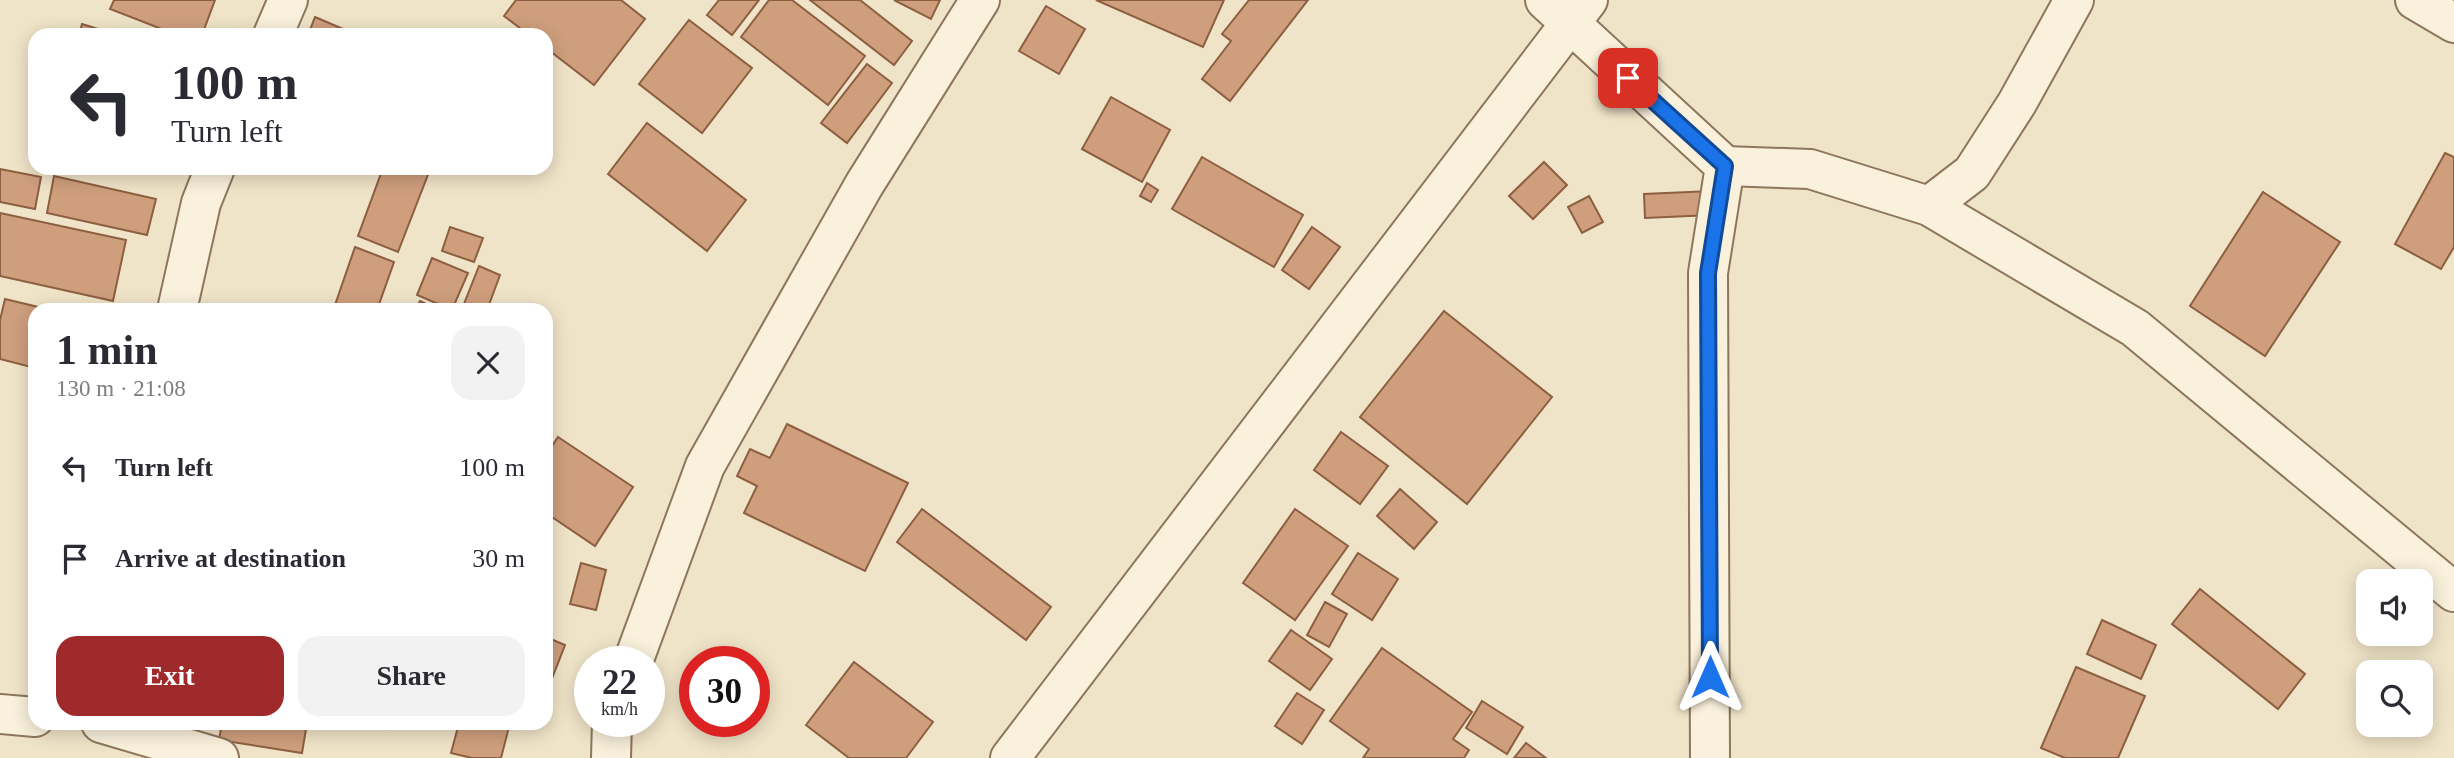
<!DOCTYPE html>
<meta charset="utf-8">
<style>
body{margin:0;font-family:"Times New Roman",serif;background:#f2f2f3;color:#2b2b33;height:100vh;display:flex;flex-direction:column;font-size:26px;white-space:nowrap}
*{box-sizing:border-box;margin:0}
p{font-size:23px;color:#7c7c81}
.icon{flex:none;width:38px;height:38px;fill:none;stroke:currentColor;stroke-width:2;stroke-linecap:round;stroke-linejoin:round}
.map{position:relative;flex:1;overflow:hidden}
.details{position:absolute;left:28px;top:303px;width:525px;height:427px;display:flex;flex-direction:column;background:#fff;border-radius:21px;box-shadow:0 4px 18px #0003}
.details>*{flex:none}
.banner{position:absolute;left:28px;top:28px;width:525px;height:147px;border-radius:21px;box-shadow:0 4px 18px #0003;background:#fff;color:#2b2b33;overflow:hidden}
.controls{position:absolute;left:2356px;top:569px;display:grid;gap:14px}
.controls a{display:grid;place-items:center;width:77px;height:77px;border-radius:14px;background:#fff;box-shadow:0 4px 18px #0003;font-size:35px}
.speed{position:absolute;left:574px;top:646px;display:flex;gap:14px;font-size:35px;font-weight:700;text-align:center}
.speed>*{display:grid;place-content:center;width:91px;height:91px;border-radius:50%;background:#fff;box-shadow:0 4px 18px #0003;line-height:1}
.speed small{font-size:18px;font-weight:400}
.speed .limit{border:10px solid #d22;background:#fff;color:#111}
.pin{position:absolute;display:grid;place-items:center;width:60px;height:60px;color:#fff;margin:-30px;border-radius:14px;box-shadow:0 4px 10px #0006}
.me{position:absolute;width:77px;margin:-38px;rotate:0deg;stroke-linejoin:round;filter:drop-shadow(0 0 5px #0008)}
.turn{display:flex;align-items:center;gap:24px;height:147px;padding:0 28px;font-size:32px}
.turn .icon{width:91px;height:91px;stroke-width:2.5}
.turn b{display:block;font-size:49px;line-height:60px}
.round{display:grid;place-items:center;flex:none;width:74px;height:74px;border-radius:21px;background:#f2f2f3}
.head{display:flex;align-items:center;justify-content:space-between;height:119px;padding:0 28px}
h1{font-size:42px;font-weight:700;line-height:52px}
.action{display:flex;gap:14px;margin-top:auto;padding:14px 28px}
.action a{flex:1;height:80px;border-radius:21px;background:#9e2a2b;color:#fff;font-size:28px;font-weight:700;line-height:80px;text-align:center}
.action a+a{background:#f2f2f3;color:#2b2b33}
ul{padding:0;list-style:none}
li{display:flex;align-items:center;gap:21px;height:91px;padding:0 28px}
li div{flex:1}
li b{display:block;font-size:26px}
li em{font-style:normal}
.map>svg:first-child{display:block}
.building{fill:#cf9f7d;stroke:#8d5f41;stroke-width:2}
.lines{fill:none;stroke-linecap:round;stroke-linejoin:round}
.minor-casing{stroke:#8d765c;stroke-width:42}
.minor{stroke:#faf1dc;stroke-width:38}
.route-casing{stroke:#114b97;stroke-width:18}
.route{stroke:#1a73e8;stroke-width:12}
</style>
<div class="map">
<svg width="2454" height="758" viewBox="0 0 2454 758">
<rect width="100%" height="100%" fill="#f0e4c8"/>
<g class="building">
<polygon points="114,0 215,0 202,35 177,35 110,9"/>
<polygon points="516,0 621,0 645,19 594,85 546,48 546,35 529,35 504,16"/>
<polygon points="719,0 759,0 732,35 707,15"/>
<polygon points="769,0 792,0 865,56 828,105 741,37"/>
<polygon points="810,0 860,0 912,41 894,65"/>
<polygon points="894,0 940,0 931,19"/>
<polygon points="1096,0 1224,0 1203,47"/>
<polygon points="1249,0 1308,0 1230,101 1202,79 1231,41 1222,34"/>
<polygon points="1046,6 1085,29 1059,74 1019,51"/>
<polygon points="315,17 357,35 308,35"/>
<polygon points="689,20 752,68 702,133 639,84"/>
<polygon points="82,24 117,35 79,35"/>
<polygon points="867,64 892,83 847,143 821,123"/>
<polygon points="1111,97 1170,130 1142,182 1082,149"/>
<polygon points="647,123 746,200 707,251 608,174"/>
<polygon points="2445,153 2454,157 2454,247 2441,269 2395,244"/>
<polygon points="1202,157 1303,215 1274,267 1172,209"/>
<polygon points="1544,162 1567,185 1533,219 1509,196"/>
<polygon points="383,168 419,168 429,172 398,252 358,236"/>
<polygon points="0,169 41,177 35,209 0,202"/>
<polygon points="54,176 156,199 147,235 47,213"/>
<polygon points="1147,183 1158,190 1151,202 1140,196"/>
<polygon points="1711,191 1712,215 1645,218 1644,194"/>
<polygon points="2263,192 2340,242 2265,356 2190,306"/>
<polygon points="1589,196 1603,222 1582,233 1568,207"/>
<polygon points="0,213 126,240 113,301 0,276"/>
<polygon points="450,227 483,238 474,262 442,251"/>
<polygon points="1312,227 1340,247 1309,289 1282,270"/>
<polygon points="355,247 394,262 377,310 348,310 335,305"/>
<polygon points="432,258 468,273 452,310 417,295"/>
<polygon points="479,266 500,275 487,310 465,310 462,309"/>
<polygon points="5,299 51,310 35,310 35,368 0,359 0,320"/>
<polygon points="420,301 438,310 415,310"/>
<polygon points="1444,311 1552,397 1467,504 1360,417"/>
<polygon points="787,424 908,483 865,571 744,513 757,486 737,476 750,449 770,458"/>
<polygon points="1341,432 1388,466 1360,504 1314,470"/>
<polygon points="558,437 633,487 595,546 546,513 546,455"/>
<polygon points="1400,489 1437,522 1414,549 1377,516"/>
<polygon points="922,509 1051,607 1026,640 897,542"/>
<polygon points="1295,509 1348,546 1295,620 1243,583"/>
<polygon points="1358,553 1398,579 1372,620 1332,594"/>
<polygon points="581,563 606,570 596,610 570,604"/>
<polygon points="2200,589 2305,674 2278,709 2172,624"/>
<polygon points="1325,602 1347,614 1329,647 1307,635"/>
<polygon points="2102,620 2156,645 2141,679 2087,654"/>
<polygon points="1291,630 1332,659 1310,690 1269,661"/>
<polygon points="546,637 565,645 546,694"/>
<polygon points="1382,648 1472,712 1453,739 1469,750 1464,758 1363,758 1369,749 1330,721"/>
<polygon points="854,662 933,722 906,758 849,758 806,725"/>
<polygon points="2076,667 2145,696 2118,758 2065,758 2041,748"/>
<polygon points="1297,693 1324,710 1302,744 1275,726"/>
<polygon points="1482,701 1523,727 1507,754 1466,728"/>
<polygon points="222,723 307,723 302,753 219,740"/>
<polygon points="361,723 387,723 386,729"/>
<polygon points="459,723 510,723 501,758 472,758 451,753"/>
<polygon points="1526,743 1546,758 1514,758"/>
</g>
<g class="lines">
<defs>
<g id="minor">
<polyline points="1545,0 1725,166 1708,273 1710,758"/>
<polyline points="2415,0 2454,23"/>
<polyline points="273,35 288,0"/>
<polyline points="1725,166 1810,169 1929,206 2135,328 2454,592"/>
<polyline points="1929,206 1972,173 2017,103 2074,0"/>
<polyline points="177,310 201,203 215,168"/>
<polyline points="633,662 705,466 864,185 980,0"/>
<polyline points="0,714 35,717"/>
<polyline points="101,723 219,758"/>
<polyline points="611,758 612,721"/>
<polyline points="1010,758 1588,0"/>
</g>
</defs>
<use href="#minor" class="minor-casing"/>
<use href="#minor" class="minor"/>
</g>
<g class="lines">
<defs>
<polyline id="route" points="1628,78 1725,166 1708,273 1710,677"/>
</defs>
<use href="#route" class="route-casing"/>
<use href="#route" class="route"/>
</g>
</svg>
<div class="controls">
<a><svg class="icon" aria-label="sound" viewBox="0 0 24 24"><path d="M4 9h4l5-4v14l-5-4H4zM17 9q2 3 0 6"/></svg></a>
<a><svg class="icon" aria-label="search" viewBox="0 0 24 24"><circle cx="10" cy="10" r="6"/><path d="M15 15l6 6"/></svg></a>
</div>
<div class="speed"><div>22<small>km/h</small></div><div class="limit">30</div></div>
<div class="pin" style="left:1628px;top:78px;background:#d93025"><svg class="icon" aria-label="arrive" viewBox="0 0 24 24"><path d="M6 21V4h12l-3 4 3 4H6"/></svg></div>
<svg class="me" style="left:1710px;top:677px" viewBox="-20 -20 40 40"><path d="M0-17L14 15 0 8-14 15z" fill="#1a73e8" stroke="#fff" stroke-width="4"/></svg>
<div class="banner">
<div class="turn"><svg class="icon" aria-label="left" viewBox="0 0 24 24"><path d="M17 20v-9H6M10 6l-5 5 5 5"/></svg><div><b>100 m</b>Turn left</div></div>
</div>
<section class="details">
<div class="head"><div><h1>1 min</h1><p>130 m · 21:08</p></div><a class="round"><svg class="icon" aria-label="close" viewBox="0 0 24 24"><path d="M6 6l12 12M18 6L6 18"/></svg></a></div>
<ul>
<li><svg class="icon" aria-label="left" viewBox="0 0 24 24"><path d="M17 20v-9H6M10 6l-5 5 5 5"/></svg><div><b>Turn left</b></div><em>100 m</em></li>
<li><svg class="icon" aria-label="arrive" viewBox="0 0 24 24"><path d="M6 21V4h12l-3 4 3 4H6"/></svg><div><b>Arrive at destination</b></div><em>30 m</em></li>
</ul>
<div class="action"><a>Exit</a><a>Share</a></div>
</section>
</div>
